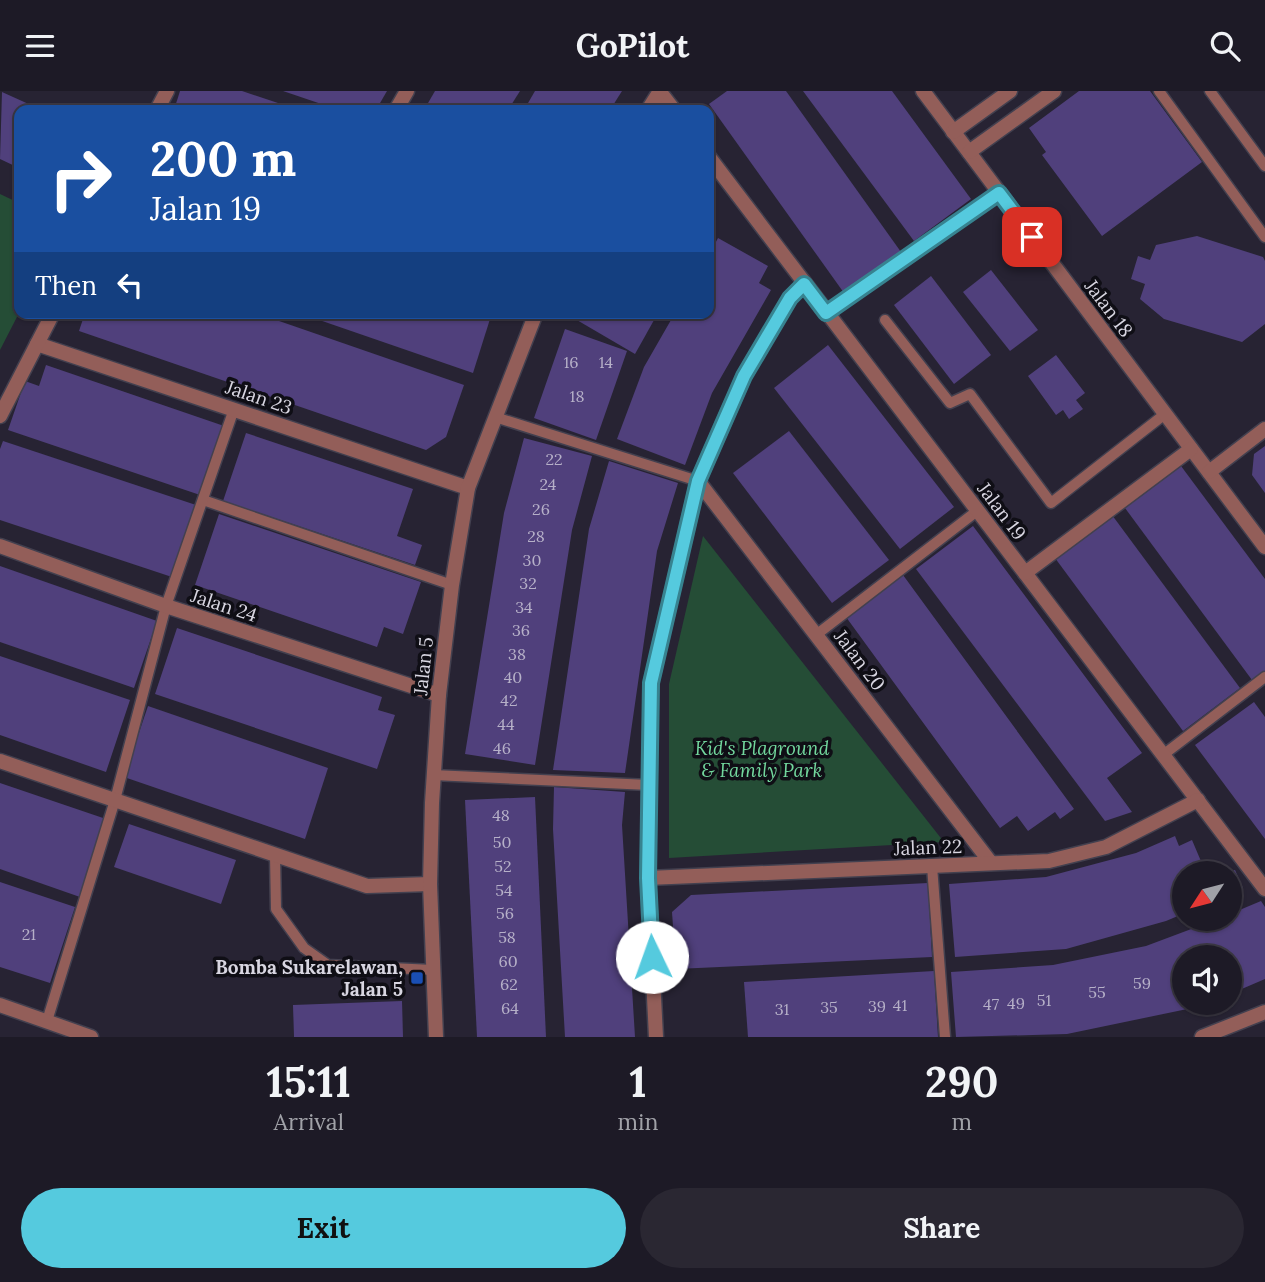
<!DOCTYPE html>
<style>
body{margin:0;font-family:Lora,serif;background:#2a2732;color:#f1f3f6;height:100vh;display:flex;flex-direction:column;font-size:26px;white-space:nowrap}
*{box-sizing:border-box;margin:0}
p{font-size:23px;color:#a0a1a7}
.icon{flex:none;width:38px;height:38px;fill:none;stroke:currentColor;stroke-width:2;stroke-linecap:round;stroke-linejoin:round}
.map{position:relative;height:946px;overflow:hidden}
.sheet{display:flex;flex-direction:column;background:#1d1a26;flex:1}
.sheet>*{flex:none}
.banner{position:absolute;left:14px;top:14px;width:700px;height:214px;border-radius:14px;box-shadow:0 2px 5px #0004,0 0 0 2px #3b3843;background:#1a4fa0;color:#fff;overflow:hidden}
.needle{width:46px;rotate:234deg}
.buttons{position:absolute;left:1172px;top:770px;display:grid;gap:14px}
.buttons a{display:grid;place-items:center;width:70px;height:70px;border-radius:50%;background:#1d1a26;box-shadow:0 2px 5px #0004,0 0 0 2px #3b3843;font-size:35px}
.pin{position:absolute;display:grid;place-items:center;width:60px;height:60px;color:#fff;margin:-30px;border-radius:14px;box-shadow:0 4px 10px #0006}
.me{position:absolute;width:77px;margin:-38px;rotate:357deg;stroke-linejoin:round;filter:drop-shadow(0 0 5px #0008)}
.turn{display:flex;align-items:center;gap:24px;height:147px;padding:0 21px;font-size:32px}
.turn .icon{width:91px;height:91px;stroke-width:2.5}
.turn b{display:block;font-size:49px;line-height:60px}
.then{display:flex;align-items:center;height:66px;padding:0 21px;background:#0003;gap:14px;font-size:26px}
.eta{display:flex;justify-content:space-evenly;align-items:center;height:119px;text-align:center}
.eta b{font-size:42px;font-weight:800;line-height:49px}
.action{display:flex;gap:14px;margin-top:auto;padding:14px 21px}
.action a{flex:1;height:80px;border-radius:42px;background:#55cade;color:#111;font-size:28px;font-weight:800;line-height:80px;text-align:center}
.action a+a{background:#2a2732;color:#f1f3f6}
header{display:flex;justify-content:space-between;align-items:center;height:91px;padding:0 21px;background:#1d1a26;font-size:32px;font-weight:800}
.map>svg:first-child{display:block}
.green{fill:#254d36}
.building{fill:#50407c}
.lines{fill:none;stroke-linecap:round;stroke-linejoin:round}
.service-casing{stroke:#43404f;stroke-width:13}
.minor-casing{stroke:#43404f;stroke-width:17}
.tertiary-casing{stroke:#43404f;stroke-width:17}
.service{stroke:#935e59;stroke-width:10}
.minor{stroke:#935e59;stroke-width:14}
.tertiary{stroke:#935e59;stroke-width:14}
.route-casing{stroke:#378390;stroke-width:18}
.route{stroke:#55cade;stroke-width:12}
.transit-dot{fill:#1a4fb4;stroke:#0f0e15;stroke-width:2.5}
.labels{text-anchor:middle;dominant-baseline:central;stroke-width:7;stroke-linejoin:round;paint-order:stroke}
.number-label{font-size:16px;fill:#b6b0c8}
.street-label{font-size:19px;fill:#d8d6e1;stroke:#0f0e15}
.park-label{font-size:19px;font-style:italic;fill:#72d79d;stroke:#0f0e15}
.poi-label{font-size:19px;font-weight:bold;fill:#d8d6e1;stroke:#0f0e15;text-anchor:end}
</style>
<header><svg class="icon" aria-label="menu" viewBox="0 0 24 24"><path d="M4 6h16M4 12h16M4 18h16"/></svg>GoPilot<svg class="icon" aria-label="search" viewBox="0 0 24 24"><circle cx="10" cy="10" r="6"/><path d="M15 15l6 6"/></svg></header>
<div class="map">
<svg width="1265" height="946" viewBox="0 0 1265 946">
<rect width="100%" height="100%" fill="#272333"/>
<g class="green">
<polygon points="0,103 19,112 19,222 0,259"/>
<polygon points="703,445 944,751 669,767 669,593"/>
</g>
<g class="building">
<polygon points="180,0 242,0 299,19 174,19"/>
<polygon points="283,0 387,0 376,19 339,19"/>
<polygon points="435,0 520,0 508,19 424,19"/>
<polygon points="535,0 622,0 610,19 524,19"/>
<polygon points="727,0 786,0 901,161 844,202 709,13"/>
<polygon points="803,0 892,0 971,108 914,150"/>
<polygon points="1079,0 1150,0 1202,71 1102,145 1042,64 1046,61 1029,37"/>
<polygon points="2,1 33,15 31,19 19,19 19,77 0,68"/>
<polygon points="1197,145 1263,166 1265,170 1265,233 1242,251 1164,228 1140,208 1145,193 1131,188 1138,165 1150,169 1156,154"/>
<polygon points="718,147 768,175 759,192 771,199 712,302 685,374 617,348 644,276 675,222 709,222 709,164"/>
<polygon points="991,179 1038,239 1010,260 963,201"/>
<polygon points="931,185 991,264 954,293 894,214"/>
<polygon points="85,222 256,222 464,294 446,346 426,359 79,240"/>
<polygon points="299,222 474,222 490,228 473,282"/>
<polygon points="572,222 658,222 635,263 570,225"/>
<polygon points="565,238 627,260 596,349 534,327"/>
<polygon points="828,254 954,416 900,458 774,297"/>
<polygon points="1056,264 1085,302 1076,309 1083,318 1069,328 1063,319 1056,324 1028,285"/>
<polygon points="46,274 227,336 203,405 8,339 25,290 39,295"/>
<polygon points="789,340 889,469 832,512 733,382"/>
<polygon points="246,342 413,398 397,445 422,454 415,474 223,410"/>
<polygon points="524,347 592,365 572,439 535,674 465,663 504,422"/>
<polygon points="3,350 199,415 175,487 0,429 0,358"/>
<polygon points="1265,355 1265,402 1252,384 1254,363"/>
<polygon points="609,370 678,392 657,460 625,682 553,679 589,438"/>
<polygon points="1181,375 1265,488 1265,580 1252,589 1125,417"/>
<polygon points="219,423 421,491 403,543 384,536 377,556 195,494"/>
<polygon points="1112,424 1240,597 1183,640 1055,467"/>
<polygon points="973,435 1142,662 1107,687 1132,721 1105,730 916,478"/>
<polygon points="0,475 157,530 134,597 0,551"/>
<polygon points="903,484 1074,718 1060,728 1055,721 1028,740 1017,725 1000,737 846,526"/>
<polygon points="177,537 382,606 378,619 395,624 377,678 155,603"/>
<polygon points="0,565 130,609 106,681 0,644"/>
<polygon points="1254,611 1265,626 1265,748 1195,654"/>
<polygon points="148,615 328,677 305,748 124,686"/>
<polygon points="0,692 106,728 80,806 0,778"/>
<polygon points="554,696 625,701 622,734 635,946 565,946 553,738"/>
<polygon points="535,706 546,946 477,946 465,709"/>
<polygon points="129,733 236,769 221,813 114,776"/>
<polygon points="1175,745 1179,755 1192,749 1206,782 1185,782 1185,822 1166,830 1066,858 955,866 949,793 1046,786 1136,762"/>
<polygon points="1235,779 1243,797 1230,803 1230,781"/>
<polygon points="0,791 75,816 50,892 0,876"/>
<polygon points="928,792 932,866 676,878 672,821 691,804"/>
<polygon points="1261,810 1265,816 1265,888 1230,903 1230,866 1185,866 1185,912 1207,912 1197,916 1067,943 956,946 951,881 1053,874 1146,855 1218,828 1230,828 1230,823"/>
<polygon points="934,880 938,946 748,946 744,891"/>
<polygon points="402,910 403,946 294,946 293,914"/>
</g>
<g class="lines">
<defs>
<g id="service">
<polyline points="1159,0 1265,146"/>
<polyline points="1210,0 1265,75"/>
<polyline points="826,222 999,102"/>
<polyline points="885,229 950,312 970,303 1051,412 1165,323"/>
<polyline points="495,326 698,390"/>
<polyline points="203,409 452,494"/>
<polyline points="816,544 977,420"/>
<polyline points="1163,664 1265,586"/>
<polyline points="433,684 649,694"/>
<polyline points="275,765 276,818 304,857 328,874 433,879"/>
<polyline points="932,775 945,946"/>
<polyline points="47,930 115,709 166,515 234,318"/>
</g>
<g id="minor">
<polyline points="923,0 1265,456"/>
<polyline points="660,1 674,19"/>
<polyline points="157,19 167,0"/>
<polyline points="396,19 407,0"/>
<polyline points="953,41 1010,0"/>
<polyline points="969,61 1054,0"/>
<polyline points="709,66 1265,798"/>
<polyline points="37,253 468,397"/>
<polyline points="0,325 53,222"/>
<polyline points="1209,381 1265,338"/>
<polyline points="698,390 991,772"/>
<polyline points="0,455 166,515 439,604"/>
<polyline points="1025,482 1191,358"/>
<polyline points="0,670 367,795 430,793"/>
<polyline points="648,787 1049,770 1106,756 1198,709"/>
<polyline points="0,914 91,946"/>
<polyline points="656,946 648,787 651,592 698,390 744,285 790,207 804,193"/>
<polyline points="1202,946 1265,921"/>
</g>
<g id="tertiary">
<polyline points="648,19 660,0"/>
<polyline points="436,946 430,793 432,712 439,604 452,494 468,397 536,222"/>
</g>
</defs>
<use href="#service" class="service-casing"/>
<use href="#minor" class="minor-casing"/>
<use href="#tertiary" class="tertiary-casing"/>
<use href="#service" class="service"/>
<use href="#minor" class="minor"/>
<use href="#tertiary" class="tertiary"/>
</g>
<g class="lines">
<defs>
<polyline id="route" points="652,866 648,787 651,592 698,390 744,285 790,207 804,193 826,222 999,102 1032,146"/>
</defs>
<use href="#route" class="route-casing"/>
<use href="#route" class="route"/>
</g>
<rect class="transit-dot" x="410" y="880" width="14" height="14" rx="3.5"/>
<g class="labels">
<g class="number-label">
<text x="571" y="271">16</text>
<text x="606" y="271">14</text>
<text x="577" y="305">18</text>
<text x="554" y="368">22</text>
<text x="548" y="393">24</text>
<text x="541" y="418">26</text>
<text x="536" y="445">28</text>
<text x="532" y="469">30</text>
<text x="528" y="492">32</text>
<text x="524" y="516">34</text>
<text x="521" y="539">36</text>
<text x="517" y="563">38</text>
<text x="513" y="586">40</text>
<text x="509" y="609">42</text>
<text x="506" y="633">44</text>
<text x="502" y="657">46</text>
<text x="501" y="724">48</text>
<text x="502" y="751">50</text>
<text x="503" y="775">52</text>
<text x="504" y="799">54</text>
<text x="505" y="822">56</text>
<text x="29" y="843">21</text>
<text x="507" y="846">58</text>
<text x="508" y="870">60</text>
<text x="1142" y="892">59</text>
<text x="509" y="893">62</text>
<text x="1097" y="901">55</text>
<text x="1044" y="909">51</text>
<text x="1016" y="912">49</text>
<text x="991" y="913">47</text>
<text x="900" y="914">41</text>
<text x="877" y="915">39</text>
<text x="829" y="916">35</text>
<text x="510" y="917">64</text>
<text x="782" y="918">31</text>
</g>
<g class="street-label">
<text transform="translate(1109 217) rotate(53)">Jalan 18</text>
<text transform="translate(259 306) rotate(19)">Jalan 23</text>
<text transform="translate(1002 420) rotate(53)">Jalan 19</text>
<text transform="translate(224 514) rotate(18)">Jalan 24</text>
<text transform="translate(860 569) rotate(53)">Jalan 20</text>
<text transform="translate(423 575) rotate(-84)">Jalan 5</text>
<text transform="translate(928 756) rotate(-2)">Jalan 22</text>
</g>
<g class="park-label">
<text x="762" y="657">Kid's Plaground<tspan x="762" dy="22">&amp; Family Park</tspan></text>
</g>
<g class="poi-label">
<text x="403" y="876">Bomba Sukarelawan,<tspan x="403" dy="22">Jalan 5</tspan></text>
</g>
</g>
</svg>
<div class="buttons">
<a><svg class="needle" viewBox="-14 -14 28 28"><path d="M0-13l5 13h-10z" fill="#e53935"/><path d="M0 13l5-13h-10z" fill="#a0a1a7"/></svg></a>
<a><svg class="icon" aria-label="sound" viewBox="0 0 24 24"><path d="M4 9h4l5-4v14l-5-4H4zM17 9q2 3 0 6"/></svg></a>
</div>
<div class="pin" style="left:1032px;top:146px;background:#d93025"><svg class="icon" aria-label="arrive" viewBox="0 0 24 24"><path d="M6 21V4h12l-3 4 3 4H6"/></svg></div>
<svg class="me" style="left:652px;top:866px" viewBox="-20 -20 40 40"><circle r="19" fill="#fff"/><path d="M0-13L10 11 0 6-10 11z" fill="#55cade"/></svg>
<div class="banner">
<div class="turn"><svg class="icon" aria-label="right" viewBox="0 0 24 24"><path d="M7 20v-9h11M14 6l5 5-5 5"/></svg><div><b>200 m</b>Jalan 19</div></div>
<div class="then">Then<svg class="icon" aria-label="left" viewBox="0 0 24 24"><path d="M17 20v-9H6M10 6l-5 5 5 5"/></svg></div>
</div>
</div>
<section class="sheet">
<div class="eta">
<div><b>15:11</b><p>Arrival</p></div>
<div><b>1</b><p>min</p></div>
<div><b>290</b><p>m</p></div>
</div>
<div class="action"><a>Exit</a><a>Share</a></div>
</section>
